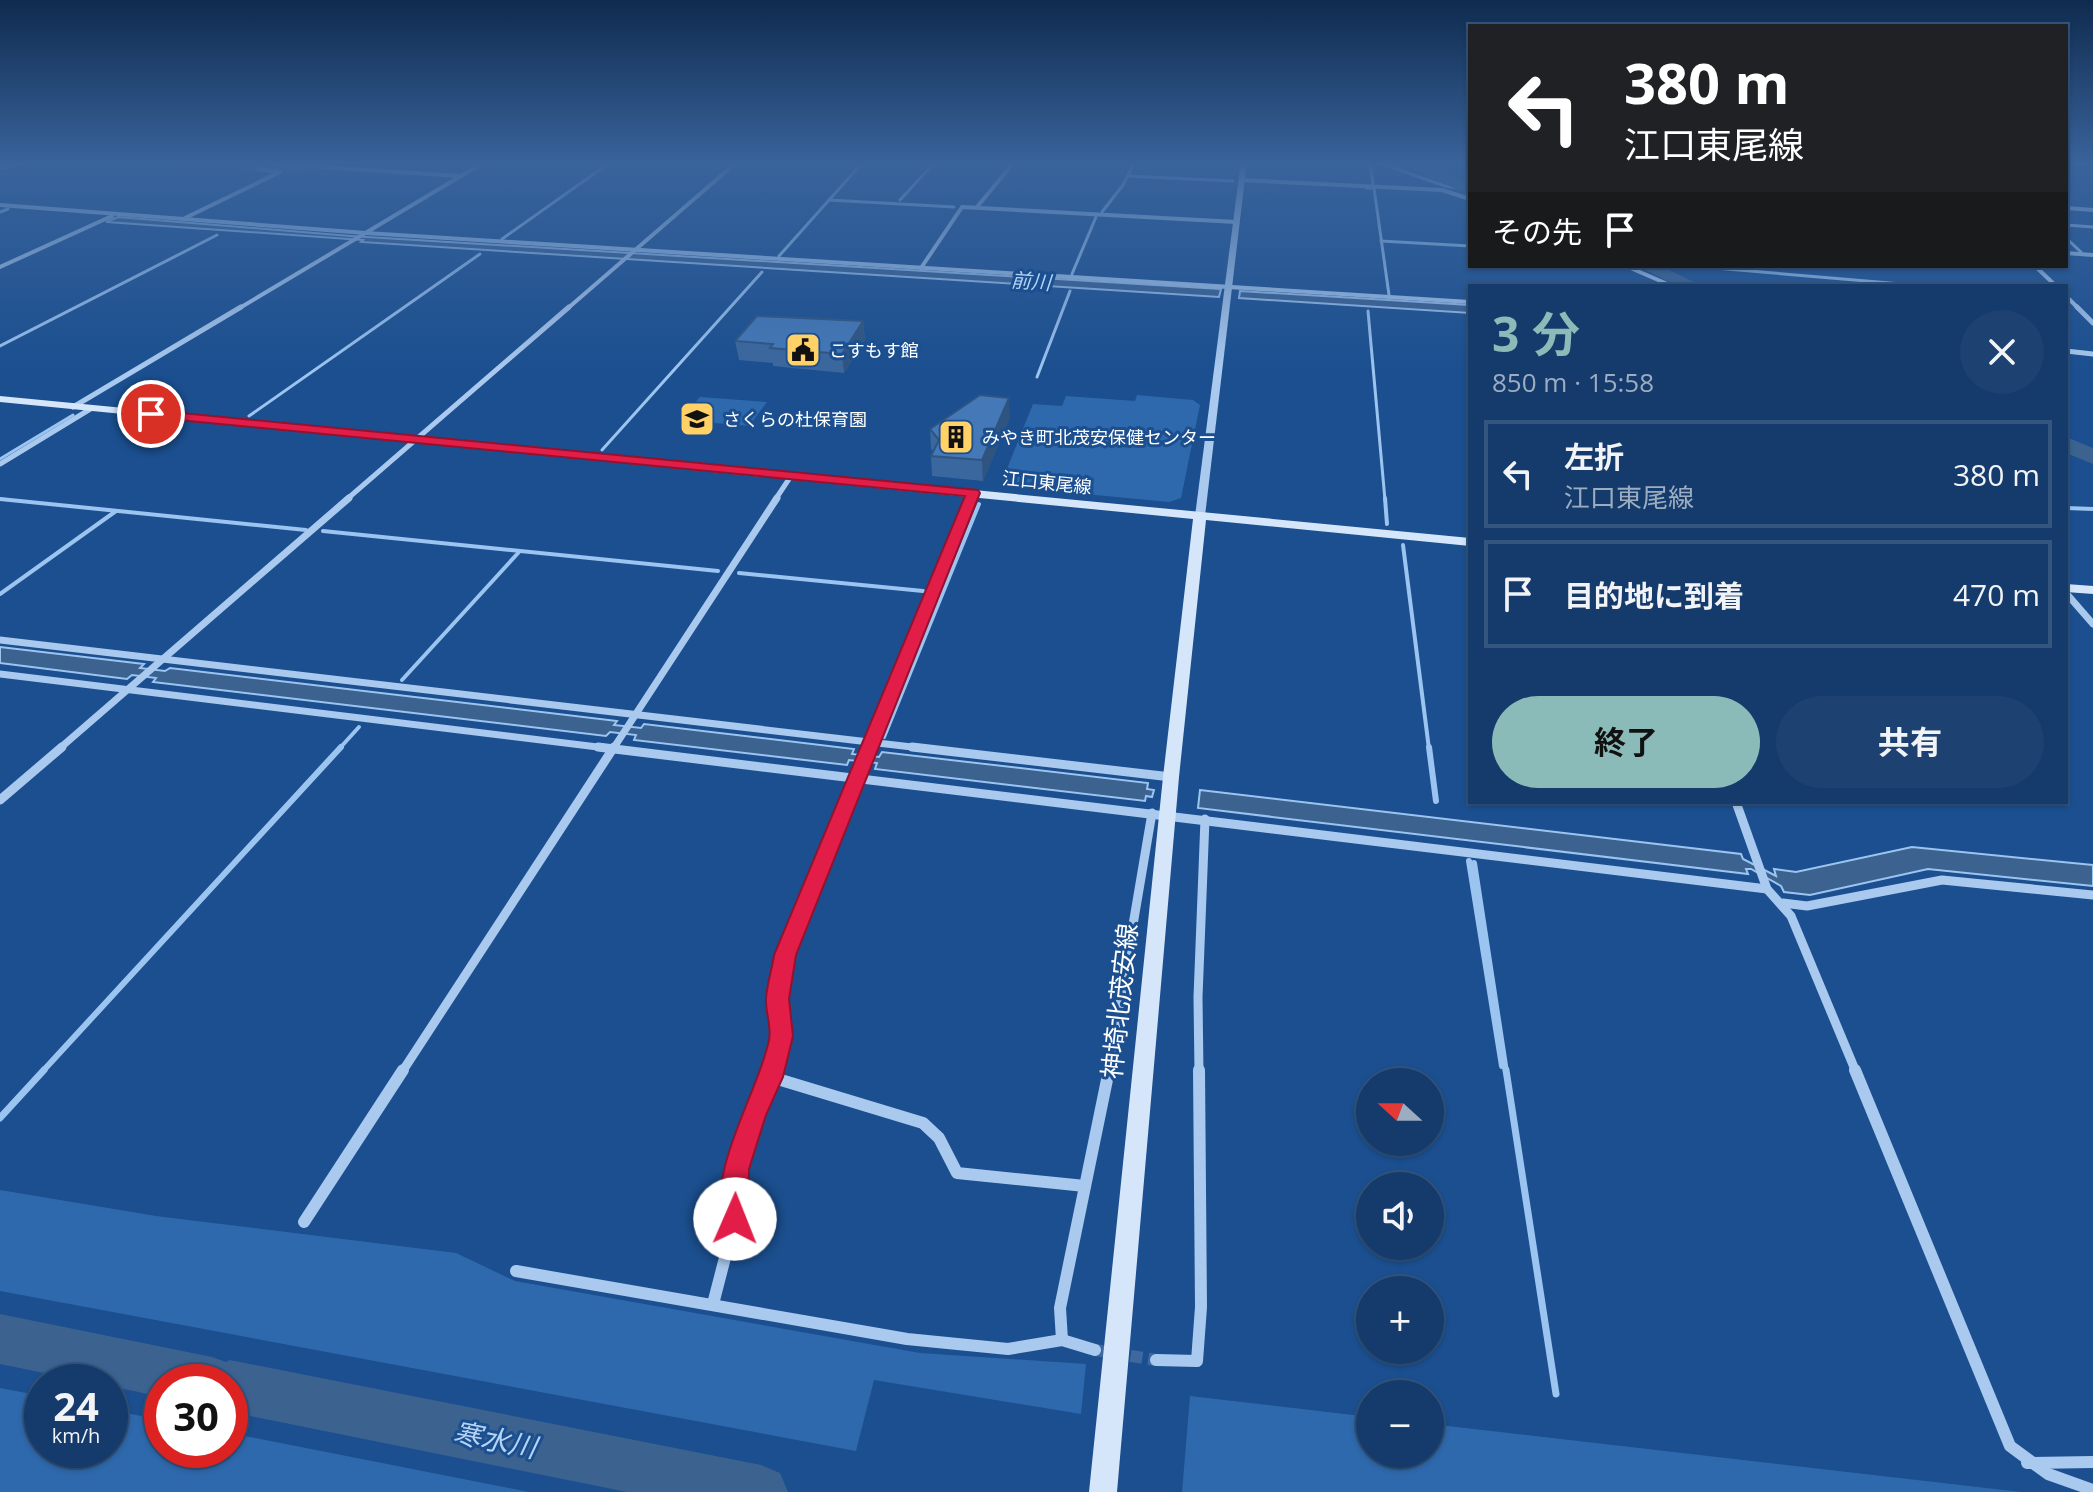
<!DOCTYPE html>
<html lang="ja">
<meta charset="utf-8">
<style>
body{margin:0;font-family:"Open Sans","Noto Sans JP",sans-serif;background:#1d4271;color:#f1f3f6;height:100vh;display:flex;flex-direction:column;font-size:30px;white-space:nowrap}
*{box-sizing:border-box;margin:0}
p{font-size:26px;color:#9dadc1}
.icon{flex:none;width:44px;height:44px;fill:none;stroke:currentColor;stroke-width:2;stroke-linecap:round;stroke-linejoin:round}
.map{position:relative;flex:1;overflow:hidden}
.details{position:absolute;left:1468px;top:284px;width:600px;height:520px;display:flex;flex-direction:column;background:#143b6b;border-radius:0px;box-shadow:0 2px 6px #0004,0 0 0 2px #33557e}
.details>*{flex:none}
.banner{position:absolute;left:1468px;top:24px;width:600px;height:244px;border-radius:0px;box-shadow:0 2px 6px #0004,0 0 0 2px #33557e;background:#202124;color:#fff;overflow:hidden}
.needle{width:52px;rotate:291deg}
.fabs{position:absolute;left:1356px;top:1068px;display:grid;gap:16px}
.fabs a{display:grid;place-items:center;width:88px;height:88px;border-radius:50%;background:#143b6b;box-shadow:0 2px 6px #0004,0 0 0 2px #33557e;font-size:40px}
.speed{position:absolute;left:24px;top:1364px;display:flex;gap:16px;font-size:40px;font-weight:700;text-align:center}
.speed>*{display:grid;place-content:center;width:104px;height:104px;border-radius:50%;background:#143b6b;box-shadow:0 2px 6px #0004,0 0 0 2px #33557e;line-height:1}
.speed small{font-size:20px;font-weight:400}
.speed .limit{border:12px solid #d22;background:#fff;color:#111}
.pin{position:absolute;display:grid;place-items:center;width:68px;height:68px;color:#fff;margin:-34px;border:4px solid #fff;border-radius:50%;box-shadow:0 2px 8px #0007}
.me{position:absolute;width:88px;margin:-44px;rotate:1deg;stroke-linejoin:round;filter:drop-shadow(0 0 6px #0008)}
.turn{display:flex;align-items:center;gap:28px;height:168px;padding:0 24px;font-size:36px}
.turn .icon{width:104px;height:104px;stroke-width:2.5}
.turn b{display:block;font-size:56px;line-height:68px}
.then{display:flex;align-items:center;height:76px;padding:0 24px;background:#0003;gap:16px;font-size:30px}
.round{display:grid;place-items:center;flex:none;width:84px;height:84px;border-radius:42px;background:#1d4271}
.head{display:flex;align-items:center;justify-content:space-between;height:136px;padding:0 24px}
h1{font-size:48px;font-weight:700;line-height:60px;color:#8bbbb9}
.cta{display:flex;gap:16px;margin-top:auto;padding:16px 24px}
.cta a{flex:1;height:92px;border-radius:48px;background:#8bbbb9;color:#111;font-size:32px;font-weight:700;line-height:92px;text-align:center}
.cta a+a{background:#1d4271;color:#f1f3f6}
ul{padding:0;list-style:none}
li{display:flex;align-items:center;gap:24px;height:108px;margin:0 16px 12px;padding:0 8px;border:4px solid #33557e;border-radius:0px}
li div{flex:1}
li b{display:block;font-size:30px}
li em{font-style:normal}
.map>svg:first-child{display:block}
.green{fill:#2e69ad}
.water{fill:#3c6290;stroke:#9cc4f0;stroke-width:2}
.lines{fill:none;stroke-linecap:round;stroke-linejoin:round}
.stream-far3{stroke:#9cc4f0;stroke-width:3}
.stream-far2{stroke:#9cc4f0;stroke-width:4}
.stream-far1{stroke:#9cc4f0;stroke-width:6}
.stream{stroke:#9cc4f0;stroke-width:7}
.river{fill:#3c6290;fill-rule:evenodd}
.minor-tunnel{stroke:#3d69a0;stroke-width:12;stroke-dasharray:12 6;stroke-linecap:butt}
.minor-far4{stroke:#a9c9ee;stroke-width:4}
.minor-far3{stroke:#a9c9ee;stroke-width:5}
.minor-far2{stroke:#a9c9ee;stroke-width:7}
.minor-far1{stroke:#a9c9ee;stroke-width:9}
.minor{stroke:#a9c9ee;stroke-width:12}
.tertiary{fill:#a9c9ee;fill-rule:evenodd}
.secondary{fill:#d6e6fa;fill-rule:evenodd}
.primary{fill:#f0f6ff;fill-rule:evenodd}
.wall{fill:#3a679d}
.shaded-wall{fill:#305480}
.building{fill:#4478b7;stroke:#305480;stroke-width:2}
.route{fill:#e11d48;stroke:#92132f;stroke-width:2}
.labels{text-anchor:middle;dominant-baseline:central;stroke-width:6;stroke-linejoin:round;paint-order:stroke}
.far-poi-label{font-size:18px;fill:#fff;stroke:#1b4f8f;text-anchor:start}
.far-street-label{font-size:18px;fill:#fff;stroke:#1b4f8f}
.far-water-label{font-size:20px;font-style:italic;fill:#b5d3f5;stroke:#1b4f8f}
.near-street-label{font-size:26px;fill:#fff;stroke:#1b4f8f}
.near-water-label{font-size:28px;font-style:italic;fill:#b5d3f5;stroke:#1b4f8f}
</style>
<div class="map">
<svg width="2093" height="1492" viewBox="0 0 2093 1492">
<rect width="100%" height="100%" fill="#1b4f8f"/>
<g class="green">
<polygon points="1137,395 1193,400 1200,405 1181,498 1169,502 1000,486 1033,404 1062,406 1066,396 1135,401"/>
<polygon points="700,397 767,402 749,426 680,420"/>
<polygon points="0,1190 156,1216 456,1253 515,1281 920,1353 1086,1364 1081,1414 874,1380 856,1451 0,1291"/>
<polygon points="0,1388 42,1396 42,1450 110,1450 110,1410 162,1420 162,1450 230,1450 230,1433 529,1492 0,1492"/>
<polygon points="1190,1396 1370,1417 1370,1454 1430,1454 1430,1424 2021,1492 1182,1492"/>
</g>
<g class="water">
<polygon points="118,217 351,236 1221,289 1219,297 361,242 363,240 106,222"/>
<polygon points="1240,291 1470,305 1470,313 1239,298"/>
<polygon points="0,647 144,664 140,668 165,671 170,668 617,721 614,725 641,728 644,724 854,749 852,754 879,757 882,752 1148,783 1147,789 1154,790 1152,797 1146,796 1145,801 875,769 877,763 849,760 847,765 634,740 636,735 610,732 606,736 153,682 156,678 132,675 127,679 0,663"/>
<polygon points="1200,790 1741,854 1743,859 1776,876 1774,869 1796,872 1912,847 2093,865 2093,886 1928,869 1810,895 1784,892 1781,886 1751,869 1746,869 1748,874 1198,808"/>
</g>
<g class="lines">
<g class="stream-far3">
<polyline points="1374,161 1445,186 1468,190"/>
<polyline points="1370,165 1373,184"/>
<polyline points="1128,176 1233,181"/>
<polyline points="1367,188 1374,188 1389,295"/>
<polyline points="829,200 954,207"/>
<polyline points="900,200 936,161"/>
<polyline points="0,212 8,209"/>
<polyline points="1102,212 1123,185 1135,161"/>
<polyline points="2066,225 2093,227"/>
<polyline points="2066,238 2081,252"/>
<polyline points="502,239 612,161"/>
<polyline points="1381,241 1470,246"/>
<polyline points="779,256 864,161"/>
<polyline points="1691,266 1925,286"/>
<polyline points="1072,274 1096,217"/>
<polyline points="1368,311 1385,500"/>
<polyline points="0,346 217,235"/>
<polyline points="1037,377 1070,291"/>
<polyline points="249,416 480,254"/>
<polyline points="602,450 762,272"/>
<polyline points="0,459 73,415"/>
<polyline points="0,499 11,500"/>
</g>
<g class="stream-far2">
<polyline points="1385,498 1387,524"/>
<polyline points="0,499 306,530"/>
<polyline points="2066,508 2093,509"/>
<polyline points="323,531 718,571"/>
<polyline points="1403,545 1429,749"/>
<polyline points="739,573 923,591"/>
<polyline points="0,594 116,511"/>
<polyline points="402,680 519,552"/>
<polyline points="884,737 979,504"/>
<polyline points="339,749 359,727"/>
</g>
<g class="stream-far1">
<polyline points="1429,747 1436,801"/>
<polyline points="1469,861 1502,1066"/>
<polyline points="1474,863 1506,1072"/>
<polyline points="42,1072 341,747"/>
</g>
<g class="stream">
<polyline points="1506,1070 1556,1394"/>
<polyline points="0,1118 44,1070"/>
</g>
<g class="river">
<polygon points="0,161 24,161 0,169"/>
<polygon points="179,161 302,166 309,170 302,174 186,165"/>
<polygon points="1397,161 1416,161 1470,185 1470,196"/>
<polygon points="1637,266 1661,266 1702,286 1678,286"/>
<polygon points="2066,437 2093,448 2093,464 2066,453"/>
<polygon points="0,1314 212,1357 226,1362 230,1360 761,1465 780,1473 788,1492 627,1492 230,1412 230,1382 162,1382 162,1397 110,1386 110,1382 88,1382 0,1364"/>
</g>
<polyline class="minor-tunnel" points="1095,1350 1156,1360"/>
<g class="minor-far4">
<polyline points="232,161 461,176"/>
<polyline points="0,168 28,161"/>
<polyline points="1241,180 1442,190 1470,199"/>
<polyline points="0,205 366,233 1470,302"/>
<polyline points="977,207 1015,161"/>
<polyline points="2066,208 2093,210"/>
<polyline points="185,218 280,172 259,169"/>
<polyline points="2066,253 2093,255"/>
<polyline points="1626,266 1672,286"/>
<polyline points="2035,266 2056,286"/>
<polyline points="0,267 112,216"/>
<polyline points="921,268 962,207 1236,222"/>
<polyline points="2066,296 2079,309"/>
<polyline points="238,309 486,161"/>
<polyline points="567,309 738,161"/>
</g>
<g class="minor-far3">
<polyline points="2077,307 2093,323"/>
<polyline points="2066,351 2093,354"/>
<polyline points="73,407 241,307"/>
<polyline points="0,464 92,408"/>
<polyline points="346,500 569,307"/>
<polyline points="775,500 791,476"/>
<polyline points="970,500 973,493"/>
</g>
<g class="minor-far2">
<polyline points="2066,593 2093,624"/>
<polyline points="0,640 929,749"/>
<polyline points="0,674 614,749"/>
<polyline points="59,749 349,498"/>
<polyline points="613,749 777,498"/>
<polyline points="869,749 971,498"/>
</g>
<g class="minor-far1">
<polyline points="598,747 1767,889"/>
<polyline points="912,747 1171,777"/>
<polyline points="0,800 62,747"/>
<polyline points="1736,802 1767,889 1791,916 1856,1072"/>
<polyline points="1783,903 1807,906 1942,880 2093,895"/>
<polyline points="402,1072 614,747"/>
<polyline points="772,1072 782,1036 777,999 785,955 870,747"/>
<polyline points="1108,1072 1152,813"/>
<polyline points="1199,1072 1198,997 1205,819"/>
</g>
<g class="minor">
<polyline points="1855,1070 2010,1446 2048,1474 2093,1490"/>
<polyline points="771,1077 923,1123 939,1138 957,1173 1085,1186"/>
<polyline points="304,1222 403,1070"/>
<polyline points="516,1271 907,1339 1008,1349 1062,1340 1095,1350"/>
<polyline points="713,1304 735,1219 736,1169 773,1070"/>
<polyline points="1062,1340 1060,1308 1109,1070"/>
<polyline points="1156,1360 1197,1361 1201,1307 1199,1070"/>
<polyline points="2027,1463 2093,1462"/>
</g>
<g class="tertiary">
<polygon points="1241,161 1247,161 1205,516 1200,519 1195,516"/>
<polygon points="2066,161 2093,162 2093,166 2066,164"/>
</g>
<g class="secondary">
<polygon points="0,396 1470,538 1470,546 1206,520 1179,777 1117,1492 1089,1492 1163,777 1193,519 0,402"/>
<polygon points="2066,584 2093,586 2093,594 2066,592"/>
</g>
<polygon class="primary" points="0,161 6,161 0,165"/>
</g>
<g class="wall">
<polygon points="863,321 865,340 844,373 773,366 773,363 739,360 735,341"/>
<polygon points="1010,417 983,481 932,476 931,456 933,451 931,449 930,429"/>
</g>
<g class="shaded-wall">
<polygon points="863,321 865,340 844,373 842,354"/>
<polygon points="1009,398 1010,417 983,481 982,460"/>
</g>
<g class="building">
<polygon points="757,316 863,321 842,354 770,348 773,344 735,341"/>
<polygon points="980,395 1009,398 982,460 931,456 939,440 930,429"/>
</g>
<linearGradient id="sky" x2="0" y2="1"><stop stop-color="#0f2b4f"/><stop offset="0.44" stop-color="#39639b"/><stop offset="1" stop-color="#39639b" stop-opacity="0"/></linearGradient>
<rect width="2093" height="370" fill="url(#sky)"/>
<path class="route" d="M151,410l827,80 2,3 -184,462 -7,44 4,37 -10,41 -17,38 -17,54 -1,50 -4,10 -9,3 -9,-3c-23,-54 32,-135 43,-189 3,-13 -4,-28 -3,-42 1,-14 6,-29 8,-43l191,-459 -818,-79v-5z"/>
<defs>
<symbol id="civic-square" viewBox="-11 -11 22 22"><rect x="-9" y="-9" width="18" height="18" rx="4" fill="#ffd166" stroke="#1b4f8f"/><path d="M-.6-6.5H3V-4.5H.6V-3L4-1V1h2V6H-6V1h2V-1L-.6-3ZM-1.2 2.5V6h2.4V2.5Z" fill="#111"/></symbol>
<symbol id="school-square" viewBox="-11 -11 22 22"><rect x="-9" y="-9" width="18" height="18" rx="4" fill="#ffd166" stroke="#1b4f8f"/><path d="M0-5L7-2L0 1L-7-2ZM-4 1L0 2.5L4 1V4Q0 6-4 4Z" fill="#111"/></symbol>
<symbol id="building-square" viewBox="-11 -11 22 22"><rect x="-9" y="-9" width="18" height="18" rx="4" fill="#ffd166" stroke="#1b4f8f"/><path d="M-4-6H4V6H1V3H-1V6H-4ZM-2.5-4.3h1.7v1.8h-1.7ZM.8-4.3h1.7v1.8H.8ZM-2.5-1h1.7V.8h-1.7ZM.8-1h1.7V.8H.8Z" fill="#111"/></symbol>
</defs>
<g fill-rule="evenodd">
<use href="#civic-square" x="783" y="330" width="40" height="40"/>
<use href="#school-square" x="677" y="399" width="40" height="40"/>
<use href="#building-square" x="936" y="417" width="40" height="40"/>
</g>
<g class="labels">
<g class="far-poi-label">
<text x="829" y="350">こすもす館</text>
<text x="723" y="419">さくらの杜保育園</text>
<text x="982" y="437">みやき町北茂安保健センター</text>
</g>
<g class="far-street-label">
<text transform="translate(1047 482) rotate(6)">江口東尾線</text>
</g>
<g class="far-water-label">
<text transform="translate(1031 281) rotate(4)">前川</text>
</g>
<g class="near-street-label">
<text transform="translate(1119 1001) rotate(-84)">神埼北茂安線</text>
</g>
<g class="near-water-label">
<text transform="translate(495 1439) rotate(11)">寒水川</text>
</g>
</g>
</svg>
<div class="fabs">
<a><svg class="needle" viewBox="-14 -14 28 28"><path d="M0-13l5 13h-10z" fill="#e53935"/><path d="M0 13l5-13h-10z" fill="#9dadc1"/></svg></a>
<a><svg class="icon" aria-label="sound" viewBox="0 0 24 24"><path d="M4 9h4l5-4v14l-5-4H4zM17 9q2 3 0 6"/></svg></a>
<a>+</a>
<a>−</a>
</div>
<div class="speed"><div>24<small>km/h</small></div><div class="limit">30</div></div>
<div class="pin" style="left:151px;top:414px;background:#d93025"><svg class="icon" aria-label="arrive" viewBox="0 0 24 24"><path d="M6 21V4h12l-3 4 3 4H6"/></svg></div>
<svg class="me" style="left:735px;top:1219px" viewBox="-20 -20 40 40"><circle r="19" fill="#fff"/><path d="M0-13L10 11 0 6-10 11z" fill="#e11d48"/></svg>
<div class="banner">
<div class="turn"><svg class="icon" aria-label="left" viewBox="0 0 24 24"><path d="M17 20v-9H6M10 6l-5 5 5 5"/></svg><div><b>380 m</b>江口東尾線</div></div>
<div class="then">その先<svg class="icon" aria-label="arrive" viewBox="0 0 24 24"><path d="M6 21V4h12l-3 4 3 4H6"/></svg></div>
</div>
<section class="details">
<div class="head"><div><h1>3 分</h1><p>850 m · 15:58</p></div><a class="round"><svg class="icon" aria-label="close" viewBox="0 0 24 24"><path d="M6 6l12 12M18 6L6 18"/></svg></a></div>
<ul>
<li><svg class="icon" aria-label="left" viewBox="0 0 24 24"><path d="M17 20v-9H6M10 6l-5 5 5 5"/></svg><div><b>左折</b><p>江口東尾線</p></div><em>380 m</em></li>
<li><svg class="icon" aria-label="arrive" viewBox="0 0 24 24"><path d="M6 21V4h12l-3 4 3 4H6"/></svg><div><b>目的地に到着</b></div><em>470 m</em></li>
</ul>
<div class="cta"><a>終了</a><a>共有</a></div>
</section>
</div>
